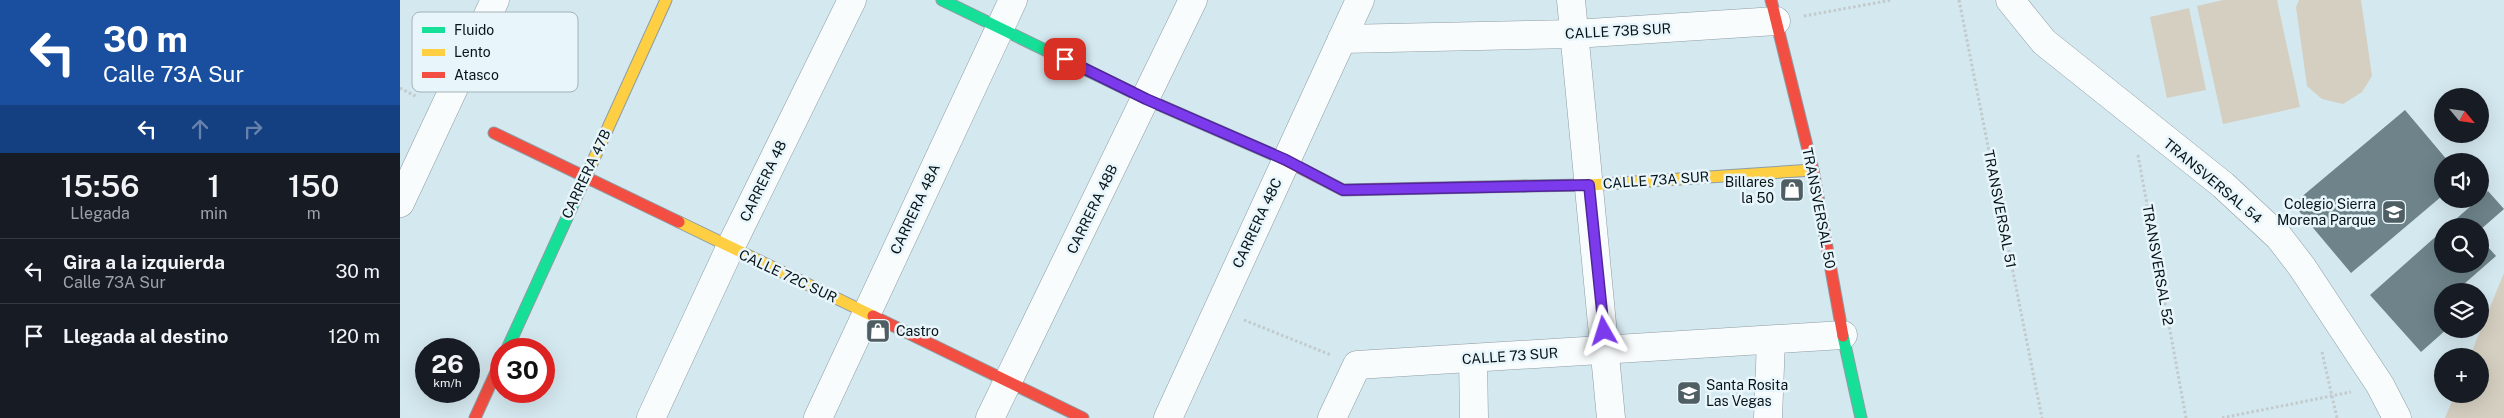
<!DOCTYPE html>
<html lang="es">
<style>
body{margin:0;font-family:"Public Sans",sans-serif;background:#20242c;color:#f1f3f6;height:100vh;display:flex;flex-direction:column;font-size:19px;white-space:nowrap}
*{box-sizing:border-box;margin:0}
p{font-size:16px;color:#9ea1a6}
.icon{flex:none;width:28px;height:28px;fill:none;stroke:currentColor;stroke-width:2;stroke-linecap:round;stroke-linejoin:round}
.map{position:relative;flex:1;overflow:hidden}
.side{display:flex;flex-direction:column;background:#171b24;width:400px}
.side>*{flex:none}
.guide{background:#1a4fa0;color:#fff;overflow:hidden}
.needle{width:32px;rotate:119deg}
.fabs{position:absolute;left:2034px;top:88px;display:grid;gap:10px}
.fabs a{display:grid;place-items:center;width:55px;height:55px;border-radius:50%;background:#171b24;box-shadow:0 5px 20px #0002;font-size:25px}
.speed{position:absolute;left:15px;top:338px;display:flex;gap:10px;font-size:25px;font-weight:700;text-align:center}
.speed>*{display:grid;place-content:center;width:65px;height:65px;border-radius:50%;background:#171b24;box-shadow:0 5px 20px #0002;line-height:1}
.speed small{font-size:12px;font-weight:400}
.speed .limit{border:8px solid #d22;background:#fff;color:#111}
.pin{position:absolute;display:grid;place-items:center;width:42px;height:42px;color:#fff;margin:-21px;border-radius:10px;box-shadow:0 2px 8px #0006}
.me{position:absolute;width:55px;margin:-28px;rotate:354deg;stroke-linejoin:round;filter:drop-shadow(0 0 4px #0008)}
.turn{display:flex;align-items:center;gap:18px;height:105px;padding:0 20px;font-size:22px}
.turn .icon{width:65px;height:65px;stroke-width:2.5}
.turn b{display:block;font-size:35px;line-height:42px}
.lanes{display:flex;align-items:center;height:48px;padding:0 20px;background:#0003;justify-content:center;gap:25px;direction:ltr}
.lanes .off{opacity:.35}
.eta{display:flex;justify-content:space-evenly;align-items:center;height:85px;text-align:center}
.eta b{font-size:30px;font-weight:600;line-height:35px}
ul{padding:0;list-style:none}
li{display:flex;align-items:center;gap:15px;height:65px;padding:0 20px;border-top:1px solid #363941}
li div{flex:1}
li b{display:block;font-size:19px}
li em{font-style:normal}
main{display:flex;flex:1;min-height:0}
.map>svg:first-child{display:block}
.green{fill:#d4cfc0}
.building{fill:#6e848a}
.lines{fill:none;stroke-linecap:round;stroke-linejoin:round}
.street-casing{stroke:#8e9da3;stroke-width:29}
.fast-casing{stroke:#8e9da3;stroke-width:13}
.slow-casing{stroke:#8e9da3;stroke-width:13}
.jam-casing{stroke:#8e9da3;stroke-width:13}
.path{stroke:#c3cacb;stroke-width:3;stroke-dasharray:2.5 2.5;stroke-linecap:butt}
.street{stroke:#f9fcfd;stroke-width:28}
.fast{stroke:#16e098;stroke-width:11}
.slow{stroke:#ffcf43;stroke-width:11}
.jam{stroke:#f24e42;stroke-width:11}
.route-casing{stroke:#51269a;stroke-width:12}
.route{stroke:#7c3aed;stroke-width:9}
.labels{text-anchor:middle;dominant-baseline:central;stroke-width:5;stroke-linejoin:round;paint-order:stroke}
.street-label{font-size:14px;fill:#061317;stroke:#e8f6fc}
.poi-label{font-size:14px;fill:#061317;stroke:#e8f6fc;text-anchor:end}
.key{fill:#e8f6fc;stroke:#a4b2b7;stroke-width:1}
.key-label{font-size:14px;fill:#061317}
</style>
<main>
<section class="side">
<div class="guide">
<div class="turn"><svg class="icon" aria-label="left" viewBox="0 0 24 24"><path d="M17 20v-9H6M10 6l-5 5 5 5"/></svg><div><b>30 m</b>Calle 73A Sur</div></div>
<div class="lanes"><svg class="icon" aria-label="left" viewBox="0 0 24 24"><path d="M17 20v-9H6M10 6l-5 5 5 5"/></svg><svg class="icon off" aria-label="ahead" viewBox="0 0 24 24"><path d="M12 20V5M6 11l6-6 6 6"/></svg><svg class="icon off" aria-label="right" viewBox="0 0 24 24"><path d="M7 20v-9h11M14 6l5 5-5 5"/></svg></div>
</div>
<div class="eta">
<div><b>15:56</b><p>Llegada</p></div>
<div><b>1</b><p>min</p></div>
<div><b>150</b><p>m</p></div>
</div>
<ul>
<li><svg class="icon" aria-label="left" viewBox="0 0 24 24"><path d="M17 20v-9H6M10 6l-5 5 5 5"/></svg><div><b>Gira a la izquierda</b><p>Calle 73A Sur</p></div><em>30 m</em></li>
<li><svg class="icon" aria-label="arrive" viewBox="0 0 24 24"><path d="M6 21V4h12l-3 4 3 4H6"/></svg><div><b>Llegada al destino</b></div><em>120 m</em></li>
</ul>
</section>
<div class="map">
<svg width="2104" height="418" viewBox="0 0 2104 418">
<rect width="100%" height="100%" fill="#d4e8ef"/>
<g class="green">
<polygon points="1823,0 1877,0 1900,107 1823,124 1797,6"/>
<polygon points="1899,0 1961,0 1972,76 1962,92 1943,104 1922,99 1907,86 1896,7"/>
<polygon points="1789,8 1806,90 1767,98 1750,17"/>
<polygon points="2104,273 2104,418 2045,418 2055,394 2080,394 2080,356 2070,356"/>
</g>
<g class="building">
<polygon points="2005,110 2048,161 2042,161 2042,196 1951,273 1893,204"/>
<polygon points="2088,191 2104,209 2080,230 2080,226 2048,226"/>
<polygon points="2042,231 2042,264 2080,264 2080,238 2096,256 2056,291 2042,291 2042,329 2047,329 2021,352 1970,295"/>
</g>
<g class="lines">
<defs>
<g id="street">
<polyline points="1171,0 1211,418"/>
<polyline points="1610,0 1644,42 1823,185 1879,237 1902,267 1980,385 1997,418"/>
<polyline points="942,39 1174,34 1376,21"/>
<polyline points="0,203 95,0"/>
<polyline points="1073,358 1074,418"/>
<polyline points="251,418 330,248 452,0"/>
<polyline points="418,418 613,0"/>
<polyline points="590,418 793,0"/>
<polyline points="768,418 960,0"/>
<polyline points="932,418 957,365 1443,335"/>
<polyline points="1368,418 1371,340"/>
</g>
<g id="fast">
<polyline points="542,0 746,99 881,158"/>
<polyline points="1443,336 1461,418"/>
<polyline points="107,349 192,163"/>
</g>
<g id="slow">
<polyline points="192,163 266,0"/>
<polyline points="1125,186 1189,185 1413,170"/>
<polyline points="279,222 473,316"/>
</g>
<g id="jam">
<polyline points="1371,0 1413,170 1443,336"/>
<polyline points="94,133 279,222"/>
<polyline points="881,158 943,190 1125,186"/>
<polyline points="473,316 683,418"/>
<polyline points="75,418 101,361"/>
</g>
</defs>
<use href="#street" class="street-casing"/>
<use href="#fast" class="fast-casing"/>
<use href="#slow" class="slow-casing"/>
<use href="#jam" class="jam-casing"/>
<g class="path">
<polyline points="1559,0 1642,418"/>
<polyline points="1404,16 1492,0"/>
<polyline points="0,88 17,97"/>
<polyline points="1738,155 1786,418"/>
<polyline points="844,320 931,355"/>
<polyline points="1922,352 1937,418"/>
<polyline points="1822,418 1951,392"/>
</g>
<use href="#street" class="street"/>
<use href="#fast" class="fast"/>
<use href="#slow" class="slow"/>
<use href="#jam" class="jam"/>
</g>
<g class="lines">
<defs>
<polyline id="route" points="665,59 746,99 886,160 943,190 1189,185 1204,331"/>
</defs>
<use href="#route" class="route-casing"/>
<use href="#route" class="route"/>
</g>
<defs>
<symbol id="shop-square" viewBox="-11 -11 22 22"><rect x="-9" y="-9" width="18" height="18" rx="4" fill="#4e5e63" stroke="#e8f6fc"/><path d="M-5-2.5h2.3a2.7 3.5 0 0 1 5.4 0H5L5.5 6h-11ZM-1.5-2.5h3a1.5 2.3 0 0 0-3 0Z" fill="#fff"/></symbol>
<symbol id="school-square" viewBox="-11 -11 22 22"><rect x="-9" y="-9" width="18" height="18" rx="4" fill="#4e5e63" stroke="#e8f6fc"/><path d="M0-5L7-2L0 1L-7-2ZM-4 1L0 2.5L4 1V4Q0 6-4 4Z" fill="#fff"/></symbol>
</defs>
<g fill-rule="evenodd">
<use href="#shop-square" x="1378" y="176" width="28" height="28"/>
<use href="#school-square" x="1980" y="198" width="28" height="28"/>
<use href="#shop-square" x="464" y="317" width="28" height="28"/>
<use href="#school-square" x="1275" y="379" width="28" height="28"/>
</g>
<g class="labels">
<g class="street-label">
<text transform="translate(1218 31) rotate(-3)">CALLE 73B SUR</text>
<text transform="translate(186 174) rotate(-65)">CARRERA 47B</text>
<text transform="translate(1256 180) rotate(-4)">CALLE 73A SUR</text>
<text transform="translate(363 181) rotate(-64)">CARRERA 48</text>
<text transform="translate(1813 181) rotate(40)">TRANSVERSAL 54</text>
<text transform="translate(1419 208) rotate(79)">TRANSVERSAL 50</text>
<text transform="translate(515 209) rotate(-65)">CARRERA 48A</text>
<text transform="translate(692 209) rotate(-64)">CARRERA 48B</text>
<text transform="translate(1600 209) rotate(79)">TRANSVERSAL 51</text>
<text transform="translate(857 223) rotate(-65)">CARRERA 48C</text>
<text transform="translate(1758 265) rotate(80)">TRANSVERSAL 52</text>
<text transform="translate(388 276) rotate(25)">CALLE 72C SUR</text>
<text transform="translate(1110 356) rotate(-4)">CALLE 73 SUR</text>
</g>
<g class="poi-label">
<text x="1374" y="182">Billares<tspan x="1374" dy="16">la 50</tspan></text>
<text x="1976" y="204">Colegio Sierra<tspan x="1976" dy="16">Morena Parque</tspan></text>
<text x="496" y="331" text-anchor="start">Castro</text>
<text x="1306" y="385" text-anchor="start">Santa Rosita<tspan x="1306" dy="16">Las Vegas</tspan></text>
</g>
</g>
<rect x="12" y="12" width="166" height="80" rx="8" class="key"/>
<rect x="22" y="27" width="23" height="6" fill="#16e098"/>
<rect x="22" y="49" width="23" height="7" fill="#ffcf43"/>
<rect x="22" y="72" width="23" height="6" fill="#f24e42"/>
<g class="key-label">
<text x="54" y="35">Fluido</text>
<text x="54" y="57">Lento</text>
<text x="54" y="80">Atasco</text>
</g>
</svg>
<div class="fabs">
<a><svg class="needle" viewBox="-14 -14 28 28"><path d="M0-13l5 13h-10z" fill="#e53935"/><path d="M0 13l5-13h-10z" fill="#9ea1a6"/></svg></a>
<a><svg class="icon" aria-label="sound" viewBox="0 0 24 24"><path d="M4 9h4l5-4v14l-5-4H4zM17 9q2 3 0 6"/></svg></a>
<a><svg class="icon" aria-label="search" viewBox="0 0 24 24"><circle cx="10" cy="10" r="6"/><path d="M15 15l6 6"/></svg></a>
<a><svg class="icon" aria-label="layers" viewBox="0 0 24 24"><path d="M12 4l9 5-9 5-9-5zM3 14l9 5 9-5"/></svg></a>
<a>+</a>
</div>
<div class="speed"><div>26<small>km/h</small></div><div class="limit">30</div></div>
<div class="pin" style="left:665px;top:59px;background:#d93025"><svg class="icon" aria-label="arrive" viewBox="0 0 24 24"><path d="M6 21V4h12l-3 4 3 4H6"/></svg></div>
<svg class="me" style="left:1204px;top:331px" viewBox="-20 -20 40 40"><path d="M0-17L14 15 0 8-14 15z" fill="#7c3aed" stroke="#fff" stroke-width="4"/></svg>
</div>
</main>
